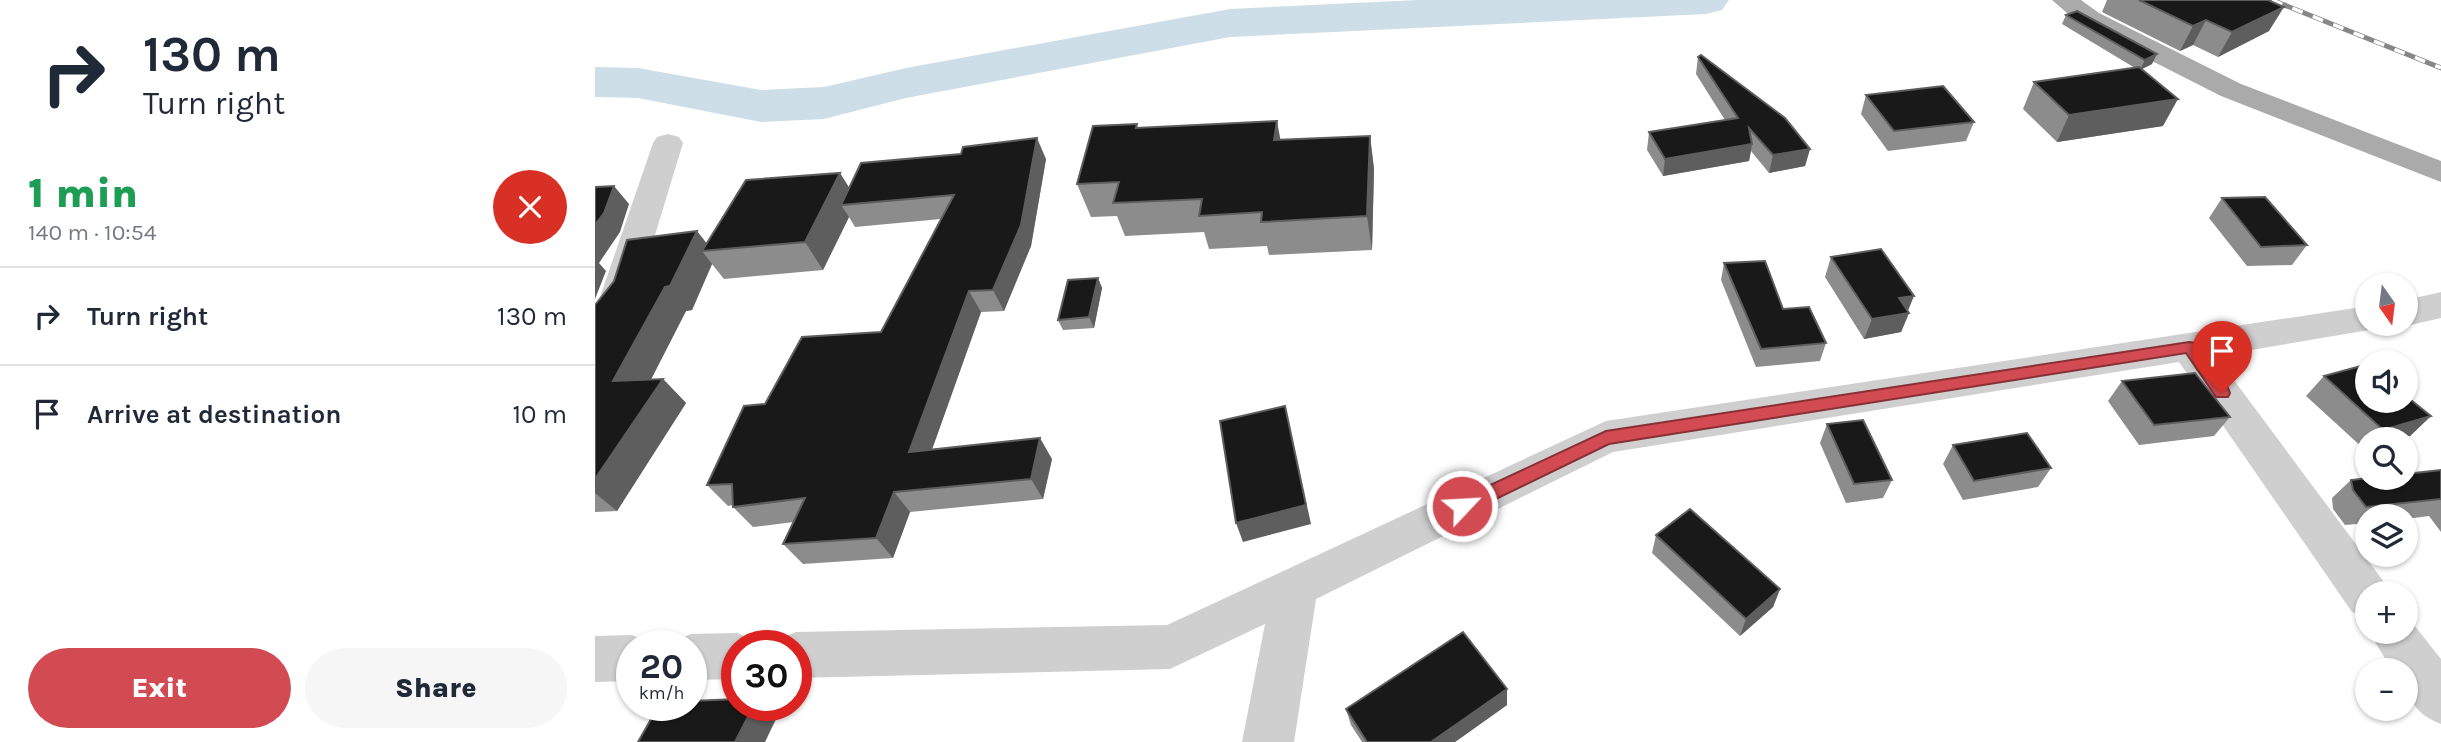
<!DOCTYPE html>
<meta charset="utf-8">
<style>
body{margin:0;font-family:Karla,sans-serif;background:#f6f6f7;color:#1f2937;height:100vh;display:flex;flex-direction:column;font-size:26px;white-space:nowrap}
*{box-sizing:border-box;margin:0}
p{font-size:23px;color:#747a83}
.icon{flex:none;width:38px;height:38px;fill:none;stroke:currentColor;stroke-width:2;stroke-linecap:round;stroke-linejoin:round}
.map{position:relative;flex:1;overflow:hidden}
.details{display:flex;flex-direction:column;background:#fff;width:595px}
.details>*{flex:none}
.hud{background:#fff;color:#1f2937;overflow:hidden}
.needle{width:46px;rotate:166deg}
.tools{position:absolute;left:1760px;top:273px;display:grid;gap:14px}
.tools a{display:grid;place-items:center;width:63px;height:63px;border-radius:50%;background:#fff;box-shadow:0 2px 5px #0004;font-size:35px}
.speed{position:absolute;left:21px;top:630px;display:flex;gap:14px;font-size:35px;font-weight:700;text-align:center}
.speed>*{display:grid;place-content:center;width:91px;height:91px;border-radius:50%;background:#fff;box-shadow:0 2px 5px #0004;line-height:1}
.speed small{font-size:18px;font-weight:400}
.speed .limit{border:10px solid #d22;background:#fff;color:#111}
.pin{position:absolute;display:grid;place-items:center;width:60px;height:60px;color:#fff;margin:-72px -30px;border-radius:50% 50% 50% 0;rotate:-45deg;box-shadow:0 0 7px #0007}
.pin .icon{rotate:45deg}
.me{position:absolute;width:77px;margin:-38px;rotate:65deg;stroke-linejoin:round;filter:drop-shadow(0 0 5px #0008)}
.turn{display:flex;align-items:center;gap:24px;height:147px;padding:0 28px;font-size:32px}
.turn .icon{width:91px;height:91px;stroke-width:2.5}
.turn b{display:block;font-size:49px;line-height:60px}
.round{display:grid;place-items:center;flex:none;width:74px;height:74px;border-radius:37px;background:#f6f6f7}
.summary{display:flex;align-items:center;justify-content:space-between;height:119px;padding:0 28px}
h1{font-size:42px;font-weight:800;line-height:52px;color:#1e9e55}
.primary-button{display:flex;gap:14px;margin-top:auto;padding:14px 28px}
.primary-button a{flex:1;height:80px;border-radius:42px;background:#d24b52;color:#fff;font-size:28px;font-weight:800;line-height:80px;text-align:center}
.primary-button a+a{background:#f6f6f7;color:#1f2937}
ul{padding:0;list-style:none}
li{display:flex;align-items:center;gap:21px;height:98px;padding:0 28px;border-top:2px solid #e0e1e3}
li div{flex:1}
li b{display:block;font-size:26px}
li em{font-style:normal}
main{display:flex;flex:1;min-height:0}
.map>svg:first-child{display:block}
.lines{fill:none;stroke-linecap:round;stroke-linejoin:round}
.river{fill:#cedee8;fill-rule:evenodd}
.minor{fill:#cfcfcf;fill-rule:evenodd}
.major{fill:#aaa;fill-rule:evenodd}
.rail-casing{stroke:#878787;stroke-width:5}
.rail{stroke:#fff;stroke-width:3.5;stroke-dasharray:11;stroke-linecap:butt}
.wall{fill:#8c8c8c}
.shaded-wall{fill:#5e5e5e}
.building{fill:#191919;stroke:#5e5e5e;stroke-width:2}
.route{fill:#d24b52;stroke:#883135;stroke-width:2}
</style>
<main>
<section class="details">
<div class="hud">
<div class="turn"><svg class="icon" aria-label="right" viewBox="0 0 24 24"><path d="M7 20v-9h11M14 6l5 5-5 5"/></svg><div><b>130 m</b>Turn right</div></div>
</div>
<div class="summary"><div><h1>1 min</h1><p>140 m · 10:54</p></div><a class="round" style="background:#d93025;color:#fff"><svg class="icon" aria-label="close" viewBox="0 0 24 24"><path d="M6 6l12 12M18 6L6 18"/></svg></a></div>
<ul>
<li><svg class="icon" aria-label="right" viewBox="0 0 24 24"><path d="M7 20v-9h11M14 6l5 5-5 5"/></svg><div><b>Turn right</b></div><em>130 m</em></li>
<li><svg class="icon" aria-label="arrive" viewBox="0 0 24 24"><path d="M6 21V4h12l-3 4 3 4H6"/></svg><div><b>Arrive at destination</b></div><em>10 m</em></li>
</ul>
<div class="primary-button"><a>Exit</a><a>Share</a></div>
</section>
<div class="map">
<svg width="1846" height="742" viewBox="0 0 1846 742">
<rect width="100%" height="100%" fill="#fff"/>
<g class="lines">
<polygon class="river" points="823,0 1134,0 1127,10 1111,14 635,37 311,98 229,119 166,122 43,98 0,97 0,67 43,68 166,90 229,87 311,68 635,9"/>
<g class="minor">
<polygon points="73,134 84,137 88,143 39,304 13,341 0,345 0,306 4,300 58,143 62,137"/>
<polygon points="1846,292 1846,318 1811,326 1804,324 1811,324 1811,300"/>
<polygon points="1773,306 1773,324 1789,324 1786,328 1621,356 1789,582 1794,593 1773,593 1773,618 1757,612 1584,362 1018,452 721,599 699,742 647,742 670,624 575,669 201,678 201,646 181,646 184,639 201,632 572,625 1011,421"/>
<path d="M1811,615l35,44v65c-27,-11 -35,-25 -35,-54h-14l-23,-38h37z"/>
<polygon points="142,633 159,640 162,646 142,646 142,679 96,680 96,646 77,646 79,641 96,634"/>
<polygon points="37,635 54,642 56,646 37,646 37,681 0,682 0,636"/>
</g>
<polygon class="major" points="1457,0 1486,0 1504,13 1646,84 1846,161 1846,182 1626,96 1486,25"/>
<defs>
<polyline id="rail" points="1677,0 1846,68"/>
</defs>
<use href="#rail" class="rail-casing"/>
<use href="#rail" class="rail"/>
</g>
<g class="wall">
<polygon points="1512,0 1673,0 1674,31 1623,57 1598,45 1585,51 1507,12"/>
<polygon points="1471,15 1557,64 1547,69 1568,126 1462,142 1428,109 1439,82 1540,68 1467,24"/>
<polygon points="1103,57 1215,149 1210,166 1174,173 1156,151 1154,161 1068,176 1052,150 1054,132 1130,120 1101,74"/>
<polygon points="1271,95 1379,122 1371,141 1293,151 1266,114"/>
<polygon points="544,128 685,140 775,136 779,169 777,250 674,255 672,246 614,249 609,232 530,236 522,216 496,217 482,184"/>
<polygon points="451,159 436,246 409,311 386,312 337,449 457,459 448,499 315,512 298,558 208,564 188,544 199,522 158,527 138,507 138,505 133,506 112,485 170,404 286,332 346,219 260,227 254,217 228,270 129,279 117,264 97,310 91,311 56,379 68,379 91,403 22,511 0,512 0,305 112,244 254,188"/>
<polygon points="1627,198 1712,245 1697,265 1652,266 1614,218"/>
<polygon points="1236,257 1313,311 1314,313 1306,332 1269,339 1230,277"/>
<polygon points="1129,263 1231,343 1225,361 1161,367 1126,280"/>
<polygon points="503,278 507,288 499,328 468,330 463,320"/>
<polygon points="1729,376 1836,416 1815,436 1802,439 1773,439 1773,448 1769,449 1711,396"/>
<polygon points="1527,381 1635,417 1619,436 1544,445 1513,401"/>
<polygon points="1232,424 1297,480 1288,498 1251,503 1225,443"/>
<polygon points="1358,445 1456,468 1443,487 1368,500 1348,464"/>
<polygon points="1846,470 1846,532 1834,516 1811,519 1811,516 1773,516 1773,523 1750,525 1738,509 1737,498 1756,480"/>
<polygon points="1061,535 1185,589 1178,607 1145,636 1057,553"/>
<polygon points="912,705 860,742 767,742 756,725 751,709"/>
</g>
<g class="shaded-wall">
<polygon points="1689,7 1674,31 1623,57 1637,32"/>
<polygon points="1611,20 1598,45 1585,51 1598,26"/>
<polygon points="1562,54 1557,64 1545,70 1550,60"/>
<polygon points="1583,99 1568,126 1462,142 1474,115"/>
<polygon points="682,121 688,154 679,140"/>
<polygon points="775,136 779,169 777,250 772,216"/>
<polygon points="442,138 451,159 436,246 409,311 398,290"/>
<polygon points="1157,144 1154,161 1068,176 1070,159"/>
<polygon points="1215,149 1210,166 1174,173 1178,155"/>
<polygon points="245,173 262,200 246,205 254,217 228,270 210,242"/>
<polygon points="19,186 34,204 25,232 4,263 11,271 0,299 0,225"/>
<polygon points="102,231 117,250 107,251 117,264 97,310 91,311 43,405 18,381 70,287"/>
<polygon points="503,278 507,288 499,328 494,317"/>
<polygon points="374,291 386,312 329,472 314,452"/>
<polygon points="1319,296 1312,313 1314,313 1306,332 1269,339 1277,319 1304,298"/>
<polygon points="68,379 91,403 22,511 0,493 0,479"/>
<polygon points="690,406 716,524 648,542 641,523"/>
<polygon points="1836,416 1815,436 1802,439 1778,439 1788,430"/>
<polygon points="445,438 457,459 448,499 436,479"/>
<polygon points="299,492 315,512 298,558 281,538"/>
<polygon points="1185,589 1178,607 1145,636 1151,619"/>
<polygon points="912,689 912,705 860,742 836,742"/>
<polygon points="159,705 170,705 183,715 170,742 140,742"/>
</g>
<g class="building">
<polygon points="1544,0 1673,0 1689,7 1637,32 1611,20 1598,26"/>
<polygon points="1482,11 1562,54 1550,60 1471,15"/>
<polygon points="1106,55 1190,118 1215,149 1178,155 1154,128 1157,144 1070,159 1054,132 1143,118 1103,57"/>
<polygon points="1544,67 1583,99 1474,115 1439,82"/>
<polygon points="1348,86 1379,122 1299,131 1271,95"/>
<polygon points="682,121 679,140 775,136 772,216 666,222 667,212 604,216 607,199 518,203 524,182 482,184 498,126 542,124 541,128"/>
<polygon points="442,138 426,225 398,290 374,291 314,452 445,438 436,479 299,492 281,538 188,544 210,498 138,507 137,484 112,485 149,406 170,404 207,337 286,332 359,195 246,205 266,163 366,154 368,147"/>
<polygon points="245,173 210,242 107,251 151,180"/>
<polygon points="19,186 9,213 0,225 0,187"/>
<polygon points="1670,197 1712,245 1666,247 1627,198"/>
<polygon points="102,231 75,286 70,287 18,381 68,379 0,479 0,305 19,281 32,240"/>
<polygon points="1286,249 1319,296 1304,298 1314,313 1277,319 1236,257"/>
<polygon points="1170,261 1188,309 1214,307 1231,343 1166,349 1129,263"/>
<polygon points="503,278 494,317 463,320 473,280"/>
<polygon points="1773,364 1773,401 1811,401 1811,396 1836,416 1788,430 1729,376"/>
<polygon points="1600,373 1635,417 1559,425 1527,381"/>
<polygon points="690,406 711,505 641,523 625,421"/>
<polygon points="1268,420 1297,480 1259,484 1232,424"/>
<polygon points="1432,433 1456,468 1379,481 1358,445"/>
<polygon points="1846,470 1846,499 1771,507 1758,490 1756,480 1773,478 1811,478 1811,474"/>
<polygon points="1095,509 1185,589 1151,619 1061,535"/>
<polygon points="868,632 912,689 836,742 772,742 751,709"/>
<polygon points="142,699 142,705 159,705 140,742 43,742 64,705 96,705 96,701"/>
</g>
<polygon class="route" points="1594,342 1600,343 1633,388 1635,393 1633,397 1621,397 1591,353 1014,444 874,512 867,514 861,512 858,506 861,501 1011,431"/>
</svg>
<div class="tools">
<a><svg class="needle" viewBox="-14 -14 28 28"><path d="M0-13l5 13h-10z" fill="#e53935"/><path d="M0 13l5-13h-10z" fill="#747a83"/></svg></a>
<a><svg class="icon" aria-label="sound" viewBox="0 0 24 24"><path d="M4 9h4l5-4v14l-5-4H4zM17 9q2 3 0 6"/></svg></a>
<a><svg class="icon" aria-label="search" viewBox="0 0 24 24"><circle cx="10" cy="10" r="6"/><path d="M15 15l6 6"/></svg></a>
<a><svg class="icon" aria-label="layers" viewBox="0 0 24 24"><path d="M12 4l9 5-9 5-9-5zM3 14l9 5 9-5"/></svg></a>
<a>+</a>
<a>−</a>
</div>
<div class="speed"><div>20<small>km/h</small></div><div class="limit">30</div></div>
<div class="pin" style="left:1627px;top:393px;background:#d93025"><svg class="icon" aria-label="arrive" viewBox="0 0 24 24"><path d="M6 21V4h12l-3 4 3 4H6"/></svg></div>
<svg class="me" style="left:867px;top:506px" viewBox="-20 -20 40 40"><circle r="17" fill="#d24b52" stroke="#fff" stroke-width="3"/><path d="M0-11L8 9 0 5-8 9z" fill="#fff"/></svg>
</div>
</main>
